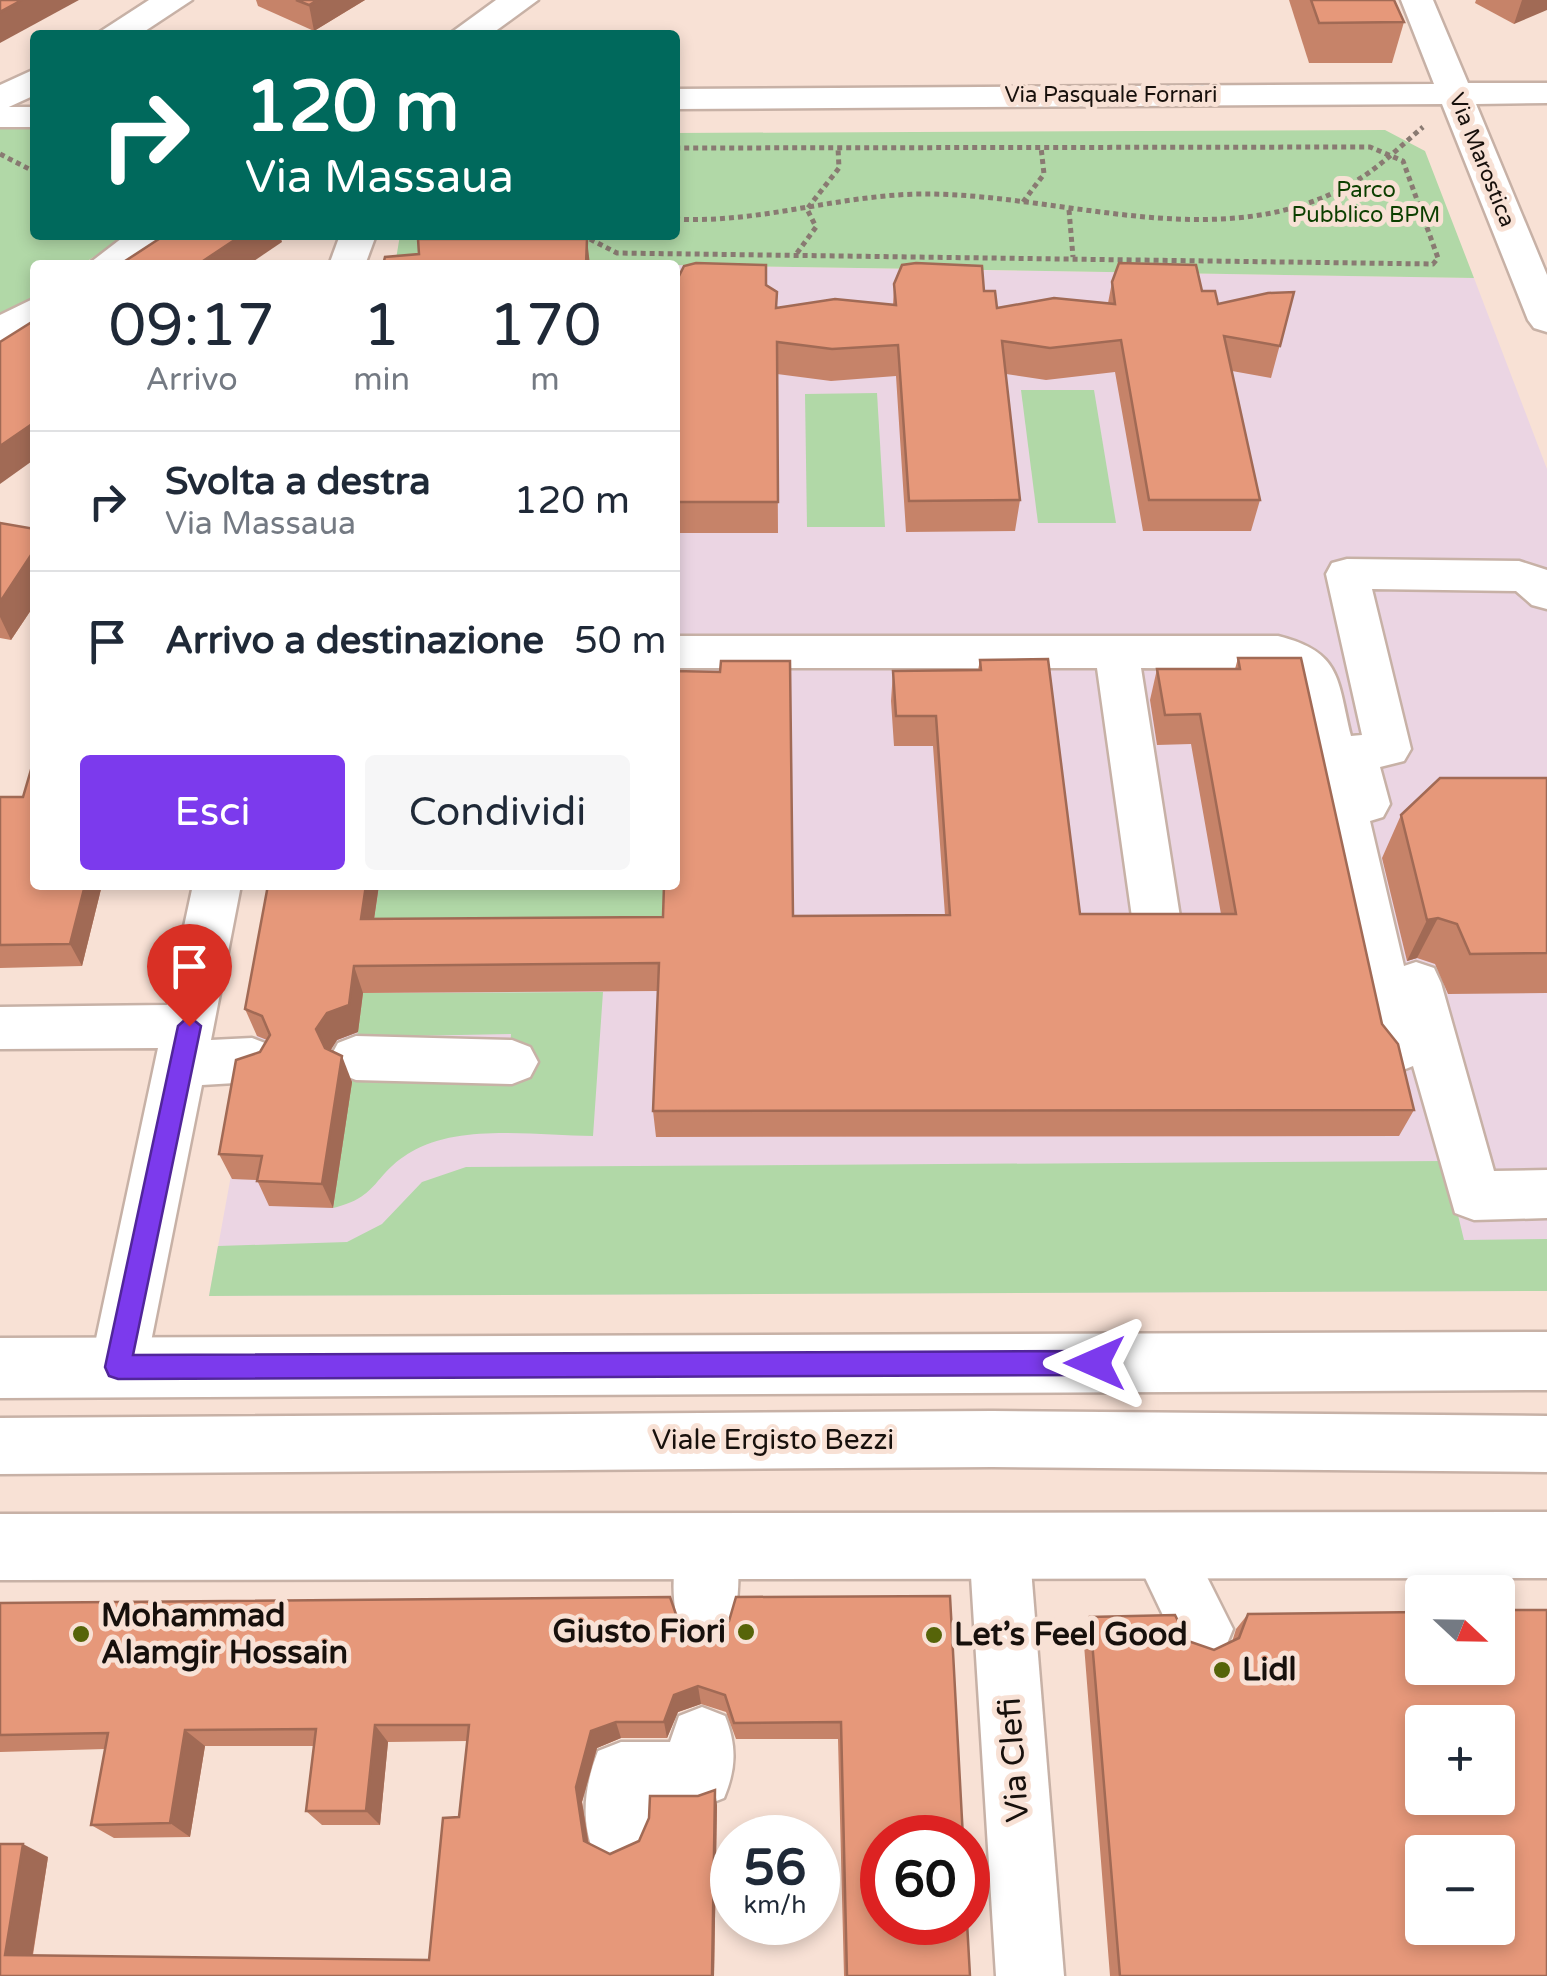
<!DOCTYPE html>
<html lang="it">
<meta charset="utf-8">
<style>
body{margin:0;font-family:"Varela Round",sans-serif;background:#f6f6f7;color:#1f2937;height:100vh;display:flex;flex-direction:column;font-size:38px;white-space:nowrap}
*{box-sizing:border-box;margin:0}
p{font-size:32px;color:#747a83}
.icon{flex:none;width:55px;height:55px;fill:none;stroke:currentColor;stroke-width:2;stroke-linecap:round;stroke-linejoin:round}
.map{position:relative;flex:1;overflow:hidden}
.panel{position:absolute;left:30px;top:260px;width:650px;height:630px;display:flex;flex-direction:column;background:#fff;border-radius:10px;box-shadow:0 5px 15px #0003}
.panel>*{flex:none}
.hud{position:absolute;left:30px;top:30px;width:650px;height:210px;border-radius:10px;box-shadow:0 5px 15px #0003;background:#00695c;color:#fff;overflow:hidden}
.needle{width:65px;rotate:112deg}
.tools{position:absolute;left:1405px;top:1575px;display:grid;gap:20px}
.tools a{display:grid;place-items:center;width:110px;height:110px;border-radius:10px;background:#fff;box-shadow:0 5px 15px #0003;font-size:50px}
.speed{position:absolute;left:710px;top:1815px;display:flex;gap:20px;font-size:50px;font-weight:700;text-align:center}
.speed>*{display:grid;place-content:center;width:130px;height:130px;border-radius:50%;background:#fff;box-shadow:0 5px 15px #0003;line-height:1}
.speed small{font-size:25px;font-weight:400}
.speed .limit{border:15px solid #d22;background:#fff;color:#111}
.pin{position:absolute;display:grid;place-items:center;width:85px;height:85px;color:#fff;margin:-102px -42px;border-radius:50% 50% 50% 0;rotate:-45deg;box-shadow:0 0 10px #0007}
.pin .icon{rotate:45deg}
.me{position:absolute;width:110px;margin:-55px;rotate:270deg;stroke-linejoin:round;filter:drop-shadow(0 0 8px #0008)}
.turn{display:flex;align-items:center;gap:35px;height:210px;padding:0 50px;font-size:45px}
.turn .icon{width:130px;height:130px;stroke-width:2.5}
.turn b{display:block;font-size:70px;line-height:85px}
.eta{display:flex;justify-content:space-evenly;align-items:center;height:170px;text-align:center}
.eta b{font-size:60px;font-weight:600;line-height:70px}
.button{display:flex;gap:20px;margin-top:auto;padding:20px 50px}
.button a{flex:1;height:115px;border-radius:10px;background:#7c3aed;color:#fff;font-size:40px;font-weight:600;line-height:115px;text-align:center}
.button a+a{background:#f6f6f7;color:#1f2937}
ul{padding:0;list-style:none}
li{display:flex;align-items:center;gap:30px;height:140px;padding:0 50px;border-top:2px solid #e0e1e3}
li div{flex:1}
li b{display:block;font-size:38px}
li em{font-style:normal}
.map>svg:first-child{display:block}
.commercial{fill:#ebd5e3}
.green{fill:#b1d8a7}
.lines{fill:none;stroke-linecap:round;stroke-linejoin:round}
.minor-casing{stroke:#c7b1a6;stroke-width:5}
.major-casing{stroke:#c7b1a6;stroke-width:5}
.path{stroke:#897a72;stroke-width:5;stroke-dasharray:5 4;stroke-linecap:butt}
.minor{fill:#fff;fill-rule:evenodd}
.major{fill:#fff;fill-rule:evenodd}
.wall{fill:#c68369}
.shaded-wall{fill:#a16a55}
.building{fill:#e6987a;stroke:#a16a55;stroke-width:2.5;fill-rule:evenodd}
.route{fill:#7c3aed;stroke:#51269a;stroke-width:2.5}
.poi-dot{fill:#566409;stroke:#f8e1d5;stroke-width:4}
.labels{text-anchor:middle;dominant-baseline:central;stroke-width:10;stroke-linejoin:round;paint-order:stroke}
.far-street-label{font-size:22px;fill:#17100c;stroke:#f8e1d5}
.far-park-label{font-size:22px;fill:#0c3f00;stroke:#f8e1d5}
.street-label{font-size:28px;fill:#17100c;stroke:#f8e1d5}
.near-poi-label{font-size:32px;font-weight:bold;fill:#17100c;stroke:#f8e1d5;text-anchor:start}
.near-street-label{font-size:32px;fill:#17100c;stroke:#f8e1d5}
</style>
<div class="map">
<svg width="1547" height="1976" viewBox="0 0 1547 1976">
<rect width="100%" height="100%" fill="#f8e1d5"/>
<polygon class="commercial" points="608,264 1474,278 1547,469 1547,1291 209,1296 284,885 675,885 675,265"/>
<g class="green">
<polygon points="0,128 35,128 35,235 128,235 81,265 35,265 35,295 0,317"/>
<polygon points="1385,130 1425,151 1474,278 609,264 395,265 400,235 675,235 675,133"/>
<polygon points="1021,390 1094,390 1116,523 1038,523"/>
<polygon points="877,393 885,527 807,527 805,394"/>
<polygon points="379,885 668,885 666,945 370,947"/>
<path d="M603,992l-10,144c-56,0 -132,-13 -182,16 -38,22 -31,45 -78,56l19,-130 156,2 3,-46 -154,3 6,-44z"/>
<polygon points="1445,1161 1464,1240 1547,1239 1547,1291 209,1296 218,1246 347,1242 382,1224 422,1182 466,1167"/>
</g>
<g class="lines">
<defs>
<g id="minor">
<polygon points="1401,0 1433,0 1468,83 1547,83 1547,103 1476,104 1547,275 1547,332 1534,328 1528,320 1442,104 675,109 675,89 1434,84"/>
<rect x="0" y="107" width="35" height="20"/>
<polygon points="340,235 376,235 365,265 329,265"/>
<path d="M1347,559l172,2 28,9v39l-15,-4 -16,-14 -144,-2 39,160 -7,12 -24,6 10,37 -7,13 -13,4 34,145 12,-4 18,6 7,15 53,188 53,-1v48l-73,2 -19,-7 -42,-147 -15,6 -18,-7 -8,-15 -80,-373 -8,-8 -143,-1 39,249 -7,14 -17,6 -17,-6 -7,-14 -35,-249h-422v-32h603c64,16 59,43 73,100l11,-1 -36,-161 6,-11z"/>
<polygon points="193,885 241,885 211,1040 252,1038 270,1045 278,1060 270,1075 252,1082 202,1085 146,1367 138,1386 118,1394 98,1386 90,1367 158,1048 0,1049 0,1007 167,1005"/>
<polygon points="356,1036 512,1040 530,1047 538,1062 530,1077 512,1084 356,1080 338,1073 330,1058 338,1043"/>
<polygon points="992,1411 1547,1416 1547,1472 992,1467 0,1474 0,1418"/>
<polygon points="999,1514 1020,1523 1029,1544 1064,1976 996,1976 969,1544 978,1523"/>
<polygon points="1159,1514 1180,1523 1233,1629 1224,1651 1202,1660 1180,1651 1129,1544 1138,1523"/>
<path d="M707,1515l21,9c15,34 13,81 -1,115l-22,9 -22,-9c-14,-35 -12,-81 3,-115z"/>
<path d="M702,1707l23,9c12,30 11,53 -1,82l-23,9h-50l-1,23 -10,23 -23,10 -23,-10c-14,-33 -9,-69 4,-102l23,-9h49l9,-26z"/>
</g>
<g id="major">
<polygon points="149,0 192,0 139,35 95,35"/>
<polygon points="496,0 538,0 490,35 448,35"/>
<polygon points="35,69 35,95 0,111 0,85"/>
<polygon points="126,235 173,235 134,265 87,265"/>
<polygon points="35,298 35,330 0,347 0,315"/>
<polygon points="1547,1332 1547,1390 0,1398 0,1338"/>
<polygon points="1547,1512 1547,1578 0,1580 0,1514"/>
</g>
</defs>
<use href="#minor" class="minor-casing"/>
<use href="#major" class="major-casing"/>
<g class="path">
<polyline points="0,154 35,172"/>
<polyline points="1023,202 1044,174 1041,147"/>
<polyline points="1069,210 1073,257"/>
<path d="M675,219c85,5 165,-25 250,-25 145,0 306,68 439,-18 21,-14 40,-33 59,-49"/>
<polyline points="582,235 617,253 1433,264 1438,258 1403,161 1370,147 675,148"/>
<polyline points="797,253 816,227 807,209 839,168 838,148"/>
</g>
<use href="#minor" class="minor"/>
<use href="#major" class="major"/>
</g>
<g class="wall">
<polygon points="256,0 365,0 314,31 258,6"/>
<polygon points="1289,0 1394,0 1404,22 1392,63 1309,63"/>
<polygon points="1476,0 1547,0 1514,24 1475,3"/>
<polygon points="1112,282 1202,291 1218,304 1294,292 1271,378 1232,371 1260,500 1251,531 1143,531 1115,372 1046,380 1006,374 1020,500 1015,531 906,532 896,376 831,381 777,374 778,533 675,533 675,298 766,285 777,292 777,308 893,305 894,284 984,291 997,308 1108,303"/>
<polygon points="0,523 35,529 35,604 11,640 0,638"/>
<polygon points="1238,658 1414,1110 1399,1136 656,1137 653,1111 658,991 363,993 358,1032 337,1040 330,1051 352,1082 333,1208 269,1206 257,1180 232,1179 219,1154 260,1052 267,1040 257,1036 245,1009 268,885 379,885 374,919 945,915 933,746 894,746 891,701 893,671 978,670 980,660 1080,914 1221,914 1191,744 1157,745 1150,700 1157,669 1235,669"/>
<polygon points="1547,778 1547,993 1448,994 1435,964 1417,958 1407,961 1382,858 1401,815"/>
<polygon points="0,797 35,885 102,885 82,966 0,968"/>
<polygon points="950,1596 970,1976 844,1976 838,1739 736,1739 726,1712 701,1704 678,1712 667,1738 621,1738 597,1748 582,1802 589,1844 610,1854 717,1805 714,1976 0,1976 48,1857 33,1955 429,1960 459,1817 468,1741 388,1742 380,1825 322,1825 306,1811 314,1746 205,1746 190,1837 114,1838 91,1825 105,1749 0,1752 0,1603 679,1623 704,1632"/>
<polygon points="1248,1614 1547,1976 1110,1976 1083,1632 1090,1617 1188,1641 1214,1650 1232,1642 1236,1629"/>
</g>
<g class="shaded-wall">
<polygon points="22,0 79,0 0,43 0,12"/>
<polygon points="318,0 365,0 314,31 309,5"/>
<polygon points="1522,0 1547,0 1547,10 1514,24"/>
<polygon points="242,235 280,235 282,242 248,265 197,265"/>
<polygon points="587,239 590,265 586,265"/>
<polygon points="35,422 35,459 0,484 0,446"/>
<polygon points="35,549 35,604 11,640 0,617 0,602"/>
<polygon points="85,885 102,885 82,966 70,944"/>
<polygon points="366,885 379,885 370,947 361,919"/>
<polygon points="1438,918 1417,958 1407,961 1427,920"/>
<polygon points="354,966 363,993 358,1032 337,1040 327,1056 316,1029"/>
<polygon points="342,1056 352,1082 333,1208 322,1184"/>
<polygon points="698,1686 701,1704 678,1712 667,1738 664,1722 674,1695"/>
<polygon points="616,1722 621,1738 597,1748 582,1802 590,1854 584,1841 576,1787 591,1731"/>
<polygon points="375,1725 388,1742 380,1825 366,1811"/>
<polygon points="185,1730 205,1746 190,1837 170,1823"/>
<polygon points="715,1790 717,1805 714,1976 712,1976"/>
<polygon points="23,1844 48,1857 31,1964 5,1955"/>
</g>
<g class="building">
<polygon points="0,0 22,0 0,12"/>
<polygon points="296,0 318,0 309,5"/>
<polygon points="1311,0 1394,0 1404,22 1319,23"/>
<polygon points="165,235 242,235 197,265 119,265"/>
<polygon points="418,239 587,239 586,265 383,265 385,257 419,254"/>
<polygon points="696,263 766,265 766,285 777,292 776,308 835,299 896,305 894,284 902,265 916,263 982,266 984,291 995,291 997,308 1054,298 1115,304 1112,282 1119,263 1196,265 1202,291 1215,291 1218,304 1268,293 1294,292 1280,346 1224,336 1260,500 1149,500 1121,340 1050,348 1002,341 1020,500 909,501 898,345 832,349 777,342 778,502 675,502 675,298 678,278 684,266"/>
<polygon points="35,320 35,422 0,446 0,342"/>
<polygon points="0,523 35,529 35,549 0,602"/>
<polygon points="1238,658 1301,658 1382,1024 1398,1044 1414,1110 653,1111 659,963 354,966 349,1005 327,1013 316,1029 325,1048 342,1056 322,1184 257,1181 262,1156 219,1154 236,1060 260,1052 270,1035 262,1016 245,1009 268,885 366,885 361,919 663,917 664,885 675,885 675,671 720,672 721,661 790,661 793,916 950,915 936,716 896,716 893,671 981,670 980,660 1048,659 1080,914 1236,914 1200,714 1165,715 1157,669 1240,669"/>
<polygon points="35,756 35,885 85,885 70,944 0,945 0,797 23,797"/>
<polygon points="1440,778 1547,778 1547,953 1470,954 1457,924 1438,918 1427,920 1401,815"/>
<polygon points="950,1596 963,1838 882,1838 882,1922 967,1922 970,1976 847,1976 841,1722 734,1723 725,1695 698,1686 674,1695 664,1722 616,1722 591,1731 576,1787 584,1841 610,1854 639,1841 649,1818 650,1796 698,1796 715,1790 712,1976 0,1976 0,1844 23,1844 5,1955 429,1960 443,1818 459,1817 469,1725 375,1725 366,1811 306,1811 316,1729 185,1730 170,1823 91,1825 108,1733 0,1735 0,1603 670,1597 679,1623 704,1632 729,1621 736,1597"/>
<path d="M1498,1610h49v366h-427l-30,-359 85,-2 13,26 26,9 25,-12 9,-24 174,-2v56h76zM1422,1722h76v76h-76zM1422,1852h76v76h-76z"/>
</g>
<polygon class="route" points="189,1016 201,1026 133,1355 1095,1351 1104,1354 1108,1363 1104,1371 1095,1375 118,1379 109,1376 105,1367 178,1026"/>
<g class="poi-dot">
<circle cx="746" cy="1632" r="10"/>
<circle cx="81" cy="1634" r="10"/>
<circle cx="934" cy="1635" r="10"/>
<circle cx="1222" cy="1670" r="10"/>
</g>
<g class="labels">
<g class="far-street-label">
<text x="1111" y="95">Via Pasquale Fornari</text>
<text transform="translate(1482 160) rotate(68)">Via Marostica</text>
</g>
<g class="far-park-label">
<text x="1366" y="190">Parco<tspan x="1366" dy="25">Pubblico BPM</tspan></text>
</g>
<g class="street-label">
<text x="773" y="1440">Viale Ergisto Bezzi</text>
</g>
<g class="near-poi-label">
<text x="101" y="1616">Mohammad<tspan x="101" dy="37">Alamgir Hossain</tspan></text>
<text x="726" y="1632" text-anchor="end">Giusto Fiori</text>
<text x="954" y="1635">Let’s Feel Good</text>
<text x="1242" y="1670">Lidl</text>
</g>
<g class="near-street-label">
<text transform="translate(1014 1760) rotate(-94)">Via Clefi</text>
</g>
</g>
</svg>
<div class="tools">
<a><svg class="needle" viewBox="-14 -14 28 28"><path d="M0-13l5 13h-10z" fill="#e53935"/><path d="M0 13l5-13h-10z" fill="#747a83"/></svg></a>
<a>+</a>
<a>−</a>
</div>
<div class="speed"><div>56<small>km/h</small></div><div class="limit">60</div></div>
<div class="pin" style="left:189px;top:1026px;background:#d93025"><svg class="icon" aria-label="arrive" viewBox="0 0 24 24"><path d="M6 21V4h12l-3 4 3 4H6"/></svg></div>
<svg class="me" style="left:1095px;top:1363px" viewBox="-20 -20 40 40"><path d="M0-17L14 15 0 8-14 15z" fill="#7c3aed" stroke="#fff" stroke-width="4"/></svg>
<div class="hud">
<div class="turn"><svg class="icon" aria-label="right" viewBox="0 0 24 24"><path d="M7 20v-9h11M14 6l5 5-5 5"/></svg><div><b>120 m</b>Via Massaua</div></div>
</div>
<section class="panel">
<div class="eta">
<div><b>09:17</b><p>Arrivo</p></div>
<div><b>1</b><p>min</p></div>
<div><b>170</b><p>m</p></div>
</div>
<ul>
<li><svg class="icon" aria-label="right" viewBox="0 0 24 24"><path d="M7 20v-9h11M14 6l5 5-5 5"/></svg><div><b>Svolta a destra</b><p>Via Massaua</p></div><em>120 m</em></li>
<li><svg class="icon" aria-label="arrive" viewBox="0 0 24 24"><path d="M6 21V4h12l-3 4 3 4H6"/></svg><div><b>Arrivo a destinazione</b></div><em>50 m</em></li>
</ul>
<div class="button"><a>Esci</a><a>Condividi</a></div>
</section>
</div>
